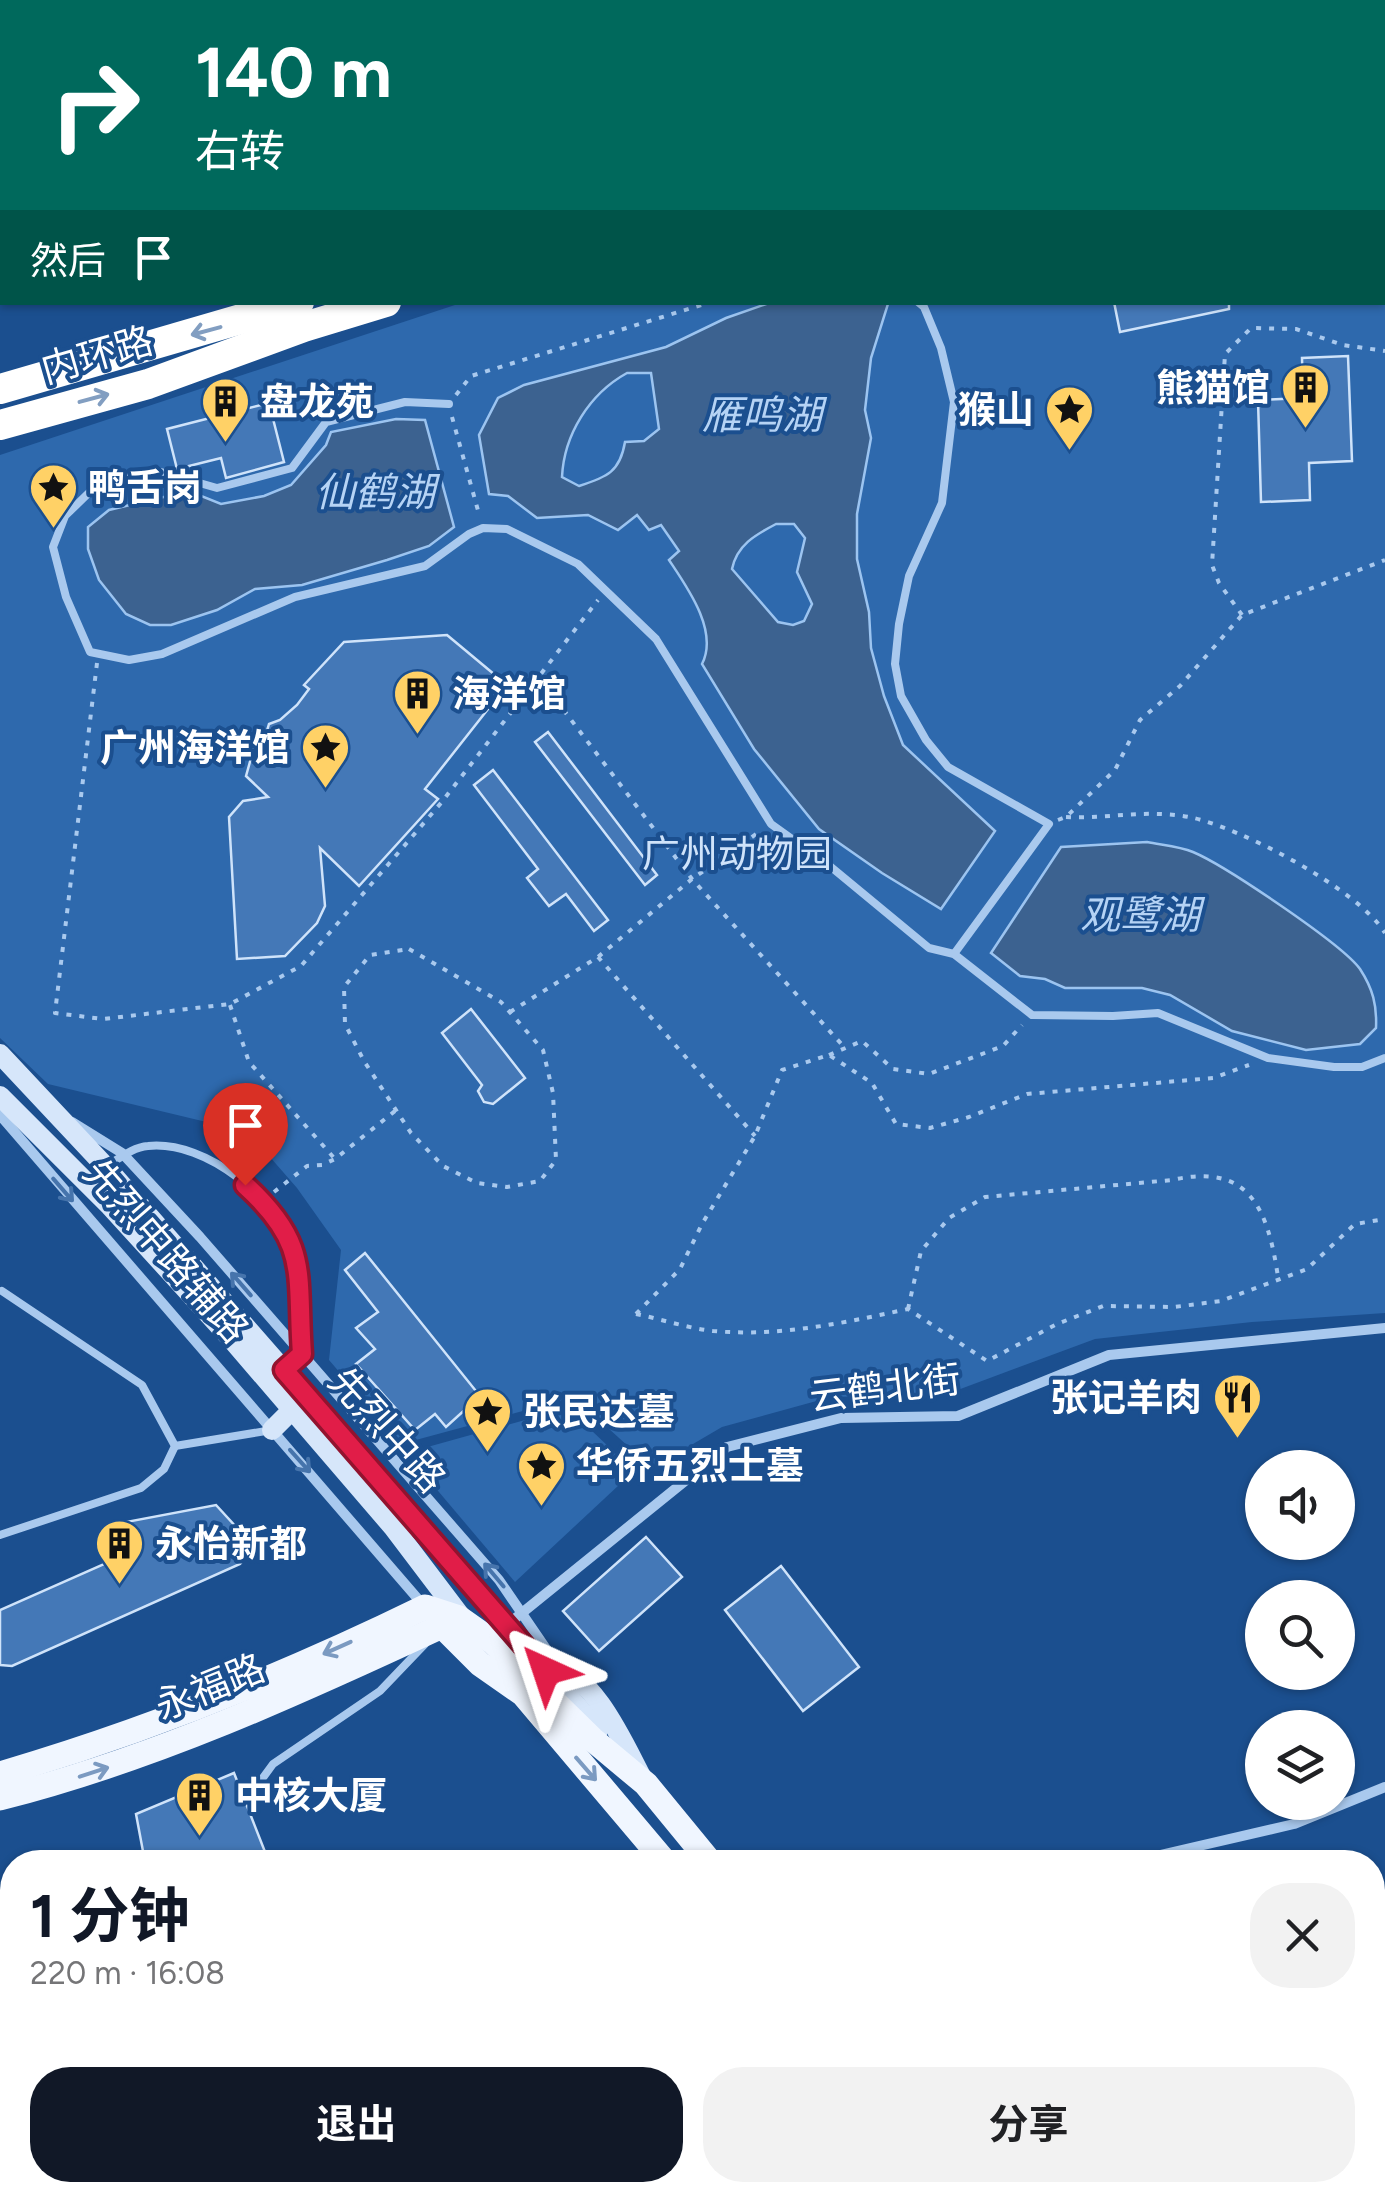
<!DOCTYPE html>
<html lang="zh">
<meta charset="utf-8">
<style>
body{margin:0;font-family:Figtree,"Noto Sans SC",sans-serif;background:#f2f2f2;color:#202124;height:100vh;display:flex;flex-direction:column;font-size:38px;white-space:nowrap}
*{box-sizing:border-box;margin:0}
p{font-size:32px;color:#757577}
.icon{flex:none;width:55px;height:55px;fill:none;stroke:currentColor;stroke-width:2;stroke-linecap:round;stroke-linejoin:round}
.map{position:relative;flex:1;overflow:hidden}
.details{position:absolute;left:0px;top:1850px;width:1385px;height:352px;display:flex;flex-direction:column;background:#fff;border-radius:40px 40px 0 0;box-shadow:0 2px 8px #0004}
.details>*{flex:none}
.top-card{position:absolute;left:0px;top:0px;width:1385px;height:305px;box-shadow:0 2px 8px #0004;background:#00695c;color:#fff;overflow:hidden}
.buttons{position:absolute;left:1245px;top:1450px;display:grid;gap:20px}
.buttons a{display:grid;place-items:center;width:110px;height:110px;border-radius:50%;background:#fff;box-shadow:0 2px 8px #0004;font-size:50px}
.pin{position:absolute;display:grid;place-items:center;width:85px;height:85px;color:#fff;margin:-102px -42px;border-radius:50% 50% 50% 0;rotate:-45deg;box-shadow:0 0 10px #0007}
.pin .icon{rotate:45deg}
.me{position:absolute;width:110px;margin:-55px;rotate:318deg;stroke-linejoin:round;filter:drop-shadow(0 0 8px #0008)}
.turn{display:flex;align-items:center;gap:35px;height:210px;padding:0 30px;font-size:45px}
.turn .icon{width:130px;height:130px;stroke-width:2.5}
.turn b{display:block;font-size:70px;line-height:85px}
.then{display:flex;align-items:center;height:95px;padding:0 30px;background:#0003;gap:20px;font-size:38px}
.round{display:grid;place-items:center;flex:none;width:105px;height:105px;border-radius:40px;background:#f2f2f2}
.headline{display:flex;align-items:center;justify-content:space-between;height:170px;padding:0 30px}
h1{font-size:60px;font-weight:700;line-height:75px;color:#111827}
.cta{display:flex;gap:20px;margin-top:auto;padding:20px 30px}
.cta a{flex:1;height:115px;border-radius:40px;background:#111827;color:#fff;font-size:40px;font-weight:700;line-height:115px;text-align:center}
.cta a+a{background:#f2f2f2;color:#202124}
.map>svg:first-child{display:block}
.green{fill:#2e69ad}
.water{fill:#3c6290;stroke:#9cc4f0;stroke-width:2.5;fill-rule:evenodd}
.building{fill:#4478b7;stroke:#cfe3fa;stroke-width:2.5}
.lines{fill:none;stroke-linecap:round;stroke-linejoin:round}
.path{stroke:#a9c9ee;stroke-width:4;stroke-dasharray:5 8;stroke-linecap:butt}
.lane{stroke:#a9c9ee;stroke-width:8}
.street{stroke:#a9c9ee;stroke-width:10}
.secondary{stroke:#d6e6fa;stroke-width:20}
.primary{stroke:#f0f6ff;stroke-width:25}
.highway{stroke:#fff;stroke-width:30}
.oneway{stroke:#829ec1}
.oneway2{stroke:#4674ac}
.oneway3{stroke:#7b9ac1}
.route-casing{stroke:#92132f;stroke-width:25}
.route{stroke:#e11d48;stroke-width:18}
.labels{text-anchor:middle;dominant-baseline:central;stroke-width:8;stroke-linejoin:round;paint-order:stroke}
.street-label{font-size:38px;fill:#fff;stroke:#1b4f8f}
.poi-label{font-size:38px;font-weight:bold;fill:#fff;stroke:#1b4f8f;text-anchor:start}
.park-label{font-size:38px;fill:#cfe3fa;stroke:#1b4f8f}
.water-label{font-size:40px;font-style:italic;fill:#b5d3f5;stroke:#1b4f8f}
</style>
<div class="map">
<svg width="1385" height="2202" viewBox="0 0 1385 2202">
<rect width="100%" height="100%" fill="#1b4f8f"/>
<g class="green">
<polygon points="1385,73 1385,1313 1252,1322 1095,1339 947,1394 831,1397 722,1427 652,1468 574,1397 401,1444 329,1360 341,1250 297,1188 248,1132 48,1084 0,1038 0,455 461,303 1382,302"/>
<polygon points="568,1408 634,1471 515,1582 406,1453"/>
</g>
<g class="water">
<path d="M884,302l4,2 -17,54 -6,52 6,28 -14,76v45l12,53 2,36 13,48 19,49 92,86 -54,78 -59,-36 -63,-44 -65,-80 -52,-85c17,-33 -15,-77 -33,-104l10,-9 -18,-26 -12,5 -12,-15 -19,15 -30,-15 -51,3 -29,-22 -19,-2 -10,-59 19,-37 26,-13 142,-38 60,-29 43,-15zM627,373h24l8,56 -15,12 -19,1c-5,30 -18,35 -46,44l-17,-9c2,-42 27,-83 65,-104zM776,524h18l11,14 -8,34 15,32 -8,17 -11,4 -15,-3 -46,-53c5,-24 23,-34 44,-45z"/>
<polygon points="396,419 425,420 454,527 429,546 387,560 302,585 255,589 217,610 171,625 150,625 126,614 99,580 88,549 88,527 109,510 189,491 221,504 264,496 291,485 326,445 331,432"/>
<path d="M1147,842c14,3 32,4 46,10 31,13 149,92 167,117 13,20 17,36 16,59l-16,16 -54,6 -74,-19 -62,-36 -28,-7h-77l-20,-9 -25,-3 -29,-23 70,-106z"/>
</g>
<g class="building">
<polygon points="1114,302 1229,302 1229,309 1120,332"/>
<polygon points="1348,356 1352,461 1309,463 1310,500 1261,502 1258,400 1303,398 1302,358"/>
<polygon points="269,403 284,462 226,478 221,458 177,469 167,429"/>
<polygon points="447,635 507,685 425,789 438,799 359,886 320,848 325,906 317,923 285,956 237,959 229,817 243,801 268,797 246,776 255,744 266,734 269,724 280,720 297,705 309,689 304,685 344,642"/>
<polygon points="548,732 657,875 645,885 535,742"/>
<polygon points="493,770 608,920 594,931 566,894 549,906 527,878 538,869 474,785"/>
<polygon points="471,1009 525,1078 493,1104 484,1102 478,1091 482,1085 442,1033"/>
<polygon points="365,1253 480,1396 446,1427 435,1414 415,1430 356,1364 375,1349 356,1328 378,1312 345,1270"/>
<polygon points="216,1505 249,1541 247,1556 240,1564 12,1666 0,1665 0,1610 118,1558 123,1527 126,1522"/>
<polygon points="646,1537 682,1577 599,1651 563,1611"/>
<polygon points="781,1566 859,1667 803,1711 725,1610"/>
<polygon points="234,1773 269,1862 145,1862 136,1814"/>
</g>
<g class="lines">
<g class="path">
<polyline points="456,395 471,376 711,302"/>
<polyline points="452,417 479,514"/>
<polyline points="1242,615 1219,583 1212,565 1225,354 1251,328 1296,329 1343,345 1385,351"/>
<polyline points="97,663 55,1013 103,1019 230,1004 301,966 441,803 598,600"/>
<polyline points="540,679 692,879 845,1048"/>
<path d="M1066,817c41,2 81,-8 123,0 51,10 169,72 196,116"/>
<polyline points="1058,820 1066,817 1115,770 1140,720 1180,686 1242,615 1385,560"/>
<polygon points="409,949 501,1002 543,1050 553,1093 556,1160 540,1181 507,1187 477,1183 443,1166 411,1133 364,1061 345,1024 344,987 370,955"/>
<polyline points="598,957 755,1136"/>
<polyline points="230,1005 249,1062 335,1159"/>
<polyline points="510,1012 598,957 692,879 759,832"/>
<polyline points="829,1055 862,1041 893,1069 929,1074 1003,1046 1022,1025"/>
<polyline points="274,1192 307,1166 322,1165 335,1159 395,1111"/>
<path d="M908,1309l13,-58 28,-33 36,-21 187,-17c78,-18 96,30 106,97"/>
<polyline points="636,1314 680,1269 702,1224 755,1136 782,1070 829,1055 872,1083 896,1124 930,1128 969,1117 1027,1094 1213,1078 1249,1065"/>
<path d="M636,1314c25,5 51,14 77,17 67,6 130,-8 195,-22l79,52 70,-37 46,-18 71,1 47,-6 86,-32 48,-45 30,-5"/>
</g>
<g class="lane">
<polyline points="918,302 924,307 941,348 954,402 942,503 909,576 899,624 895,664 901,696 926,740 948,767 1049,824 954,954"/>
<polyline points="449,404 405,402 326,422 292,468 217,488 161,472 102,480 65,516 53,547 66,597 90,652 129,660 162,654 295,597 425,566 469,534 483,528 507,529 578,564 656,639 771,824 831,867 929,948 954,954 1032,1015 1113,1016 1158,1013 1268,1058 1334,1067 1362,1067 1385,1058"/>
<path d="M107,1166c13,-8 26,-19 41,-20 59,-6 130,54 148,107 10,30 3,69 6,101"/>
<polyline points="175,1446 272,1430"/>
<polyline points="0,1535 141,1488 164,1469 175,1446 142,1385 2,1291"/>
<polyline points="262,1779 273,1764 380,1691 425,1644"/>
<polyline points="158,2190 164,2202"/>
<polyline points="326,2202 328,2190"/>
<polyline points="379,2202 381,2190"/>
</g>
<g class="street">
<polyline points="922,0 923,2"/>
<polyline points="0,1115 424,1606"/>
<polyline points="72,1122 122,1153 200,1237 499,1580 549,1653 556,1673"/>
<polyline points="507,1625 727,1447 841,1418 958,1416 1109,1355 1385,1328"/>
<polyline points="1130,1862 1294,1824 1385,1787"/>
</g>
<g class="secondary">
<polyline points="0,1054 106,1167 598,1730"/>
<polyline points="0,1096 110,1206 234,1342 393,1527 465,1622"/>
<polyline points="284,1370 302,1354"/>
<polyline points="272,1430 291,1411"/>
<path d="M526,1688l8,-10 20,-9c39,3 71,77 88,109"/>
</g>
<g class="primary">
<path d="M0,1774c147,-43 288,-100 425,-167l34,11 34,24 99,97 54,45 64,78"/>
<path d="M0,1798c154,-39 298,-105 442,-172l38,38 43,30 142,168"/>
<polyline points="905,2190 914,2202"/>
<polyline points="960,2190 969,2202"/>
</g>
<g class="highway">
<polyline points="1382,22 1385,21"/>
<polyline points="1382,53 1385,52"/>
<polyline points="0,389 299,302"/>
<polyline points="0,425 148,384 304,327 386,302"/>
</g>
</g>
<defs><path id="oneway-shaft" d="M-6 0H5M1.5-3L5.5 0L1.5 3" fill="none" stroke-width="1.6" stroke-linecap="round" stroke-linejoin="round" transform="scale(2.5)"/></defs>
<g class="oneway">
<use href="#oneway-shaft" transform="translate(206 331) rotate(165)"/>
<use href="#oneway-shaft" transform="translate(94 398) rotate(-15)"/>
</g>
<g class="oneway2">
<use href="#oneway-shaft" transform="translate(63 1190) rotate(49)"/>
<use href="#oneway-shaft" transform="translate(241 1284) rotate(-131)"/>
<use href="#oneway-shaft" transform="translate(300 1461) rotate(48)"/>
<use href="#oneway-shaft" transform="translate(494 1575) rotate(-130)"/>
</g>
<g class="oneway3">
<use href="#oneway-shaft" transform="translate(337 1648) rotate(156)"/>
<use href="#oneway-shaft" transform="translate(586 1769) rotate(49)"/>
<use href="#oneway-shaft" transform="translate(94 1772) rotate(-18)"/>
</g>
<g class="lines">
<defs>
<path id="route" d="M245,1185c66,60 51,89 57,169l-18,16 262,301"/>
</defs>
<use href="#route" class="route-casing"/>
<use href="#route" class="route"/>
</g>
<defs>
<symbol id="building-pin" viewBox="-11 -11 22 30"><path d="M0 17L-7.5 6A9.5 9.5 0 1 1 7.5 6Z" fill="#ffd166" stroke="#1b4f8f"/><path d="M-4-6H4V6H1V3H-1V6H-4ZM-2.5-4.3h1.7v1.8h-1.7ZM.8-4.3h1.7v1.8H.8ZM-2.5-1h1.7V.8h-1.7ZM.8-1h1.7V.8H.8Z" fill="#111"/></symbol>
<symbol id="sight-pin" viewBox="-11 -11 22 30"><path d="M0 17L-7.5 6A9.5 9.5 0 1 1 7.5 6Z" fill="#ffd166" stroke="#1b4f8f"/><path d="M0-6L1.8-2.2L6-1.7L2.9 1.2L3.7 5.4L0 3.3L-3.7 5.4L-2.9 1.2L-6-1.7L-1.8-2.2Z" fill="#111"/></symbol>
<symbol id="restaurant-pin" viewBox="-11 -11 22 30"><path d="M0 17L-7.5 6A9.5 9.5 0 1 1 7.5 6Z" fill="#ffd166" stroke="#1b4f8f"/><path d="M-5-6h1v4h1v-4h1v4h1v-4h1v5L-1.5 .5V6h-2V.5L-5-1ZM5-6V6H3V1.5H1.5Q1.5-4 5-6Z" fill="#111"/></symbol>
</defs>
<g fill-rule="evenodd">
<use href="#building-pin" x="1278" y="360" width="55" height="75"/>
<use href="#building-pin" x="198" y="374" width="55" height="75"/>
<use href="#sight-pin" x="1042" y="382" width="55" height="75"/>
<use href="#sight-pin" x="26" y="460" width="55" height="75"/>
<use href="#building-pin" x="390" y="666" width="55" height="75"/>
<use href="#sight-pin" x="298" y="720" width="55" height="75"/>
<use href="#restaurant-pin" x="1210" y="1370" width="55" height="75"/>
<use href="#sight-pin" x="460" y="1384" width="55" height="75"/>
<use href="#sight-pin" x="514" y="1438" width="55" height="75"/>
<use href="#building-pin" x="92" y="1516" width="55" height="75"/>
<use href="#building-pin" x="172" y="1768" width="55" height="75"/>
</g>
<g class="labels">
<g class="street-label">
<text transform="translate(97 355) rotate(-16)">内环路</text>
<text transform="translate(166 1251) rotate(49)">先烈中路辅路</text>
<text transform="translate(885 1388) rotate(-7)">云鹤北街</text>
<text transform="translate(387 1430) rotate(48)">先烈中路</text>
<text transform="translate(210 1687) rotate(-22)">永福路</text>
</g>
<g class="poi-label">
<text x="1270" y="388" text-anchor="end">熊猫馆</text>
<text x="260" y="402">盘龙苑</text>
<text x="1034" y="410" text-anchor="end">猴山</text>
<text x="88" y="488">鸭舌岗</text>
<text x="452" y="694">海洋馆</text>
<text x="290" y="748" text-anchor="end">广州海洋馆</text>
<text x="1202" y="1398" text-anchor="end">张记羊肉</text>
<text x="523" y="1412">张民达墓</text>
<text x="576" y="1466">华侨五烈士墓</text>
<text x="155" y="1544">永怡新都</text>
<text x="235" y="1796">中核大厦</text>
</g>
<g class="park-label">
<text x="737" y="854">广州动物园</text>
</g>
<g class="water-label">
<text x="762" y="415">雁鸣湖</text>
<text x="375" y="492">仙鹤湖</text>
<text x="1140" y="915">观鹭湖</text>
</g>
</g>
</svg>
<div class="buttons">
<a><svg class="icon" aria-label="sound" viewBox="0 0 24 24"><path d="M4 9h4l5-4v14l-5-4H4zM17 9q2 3 0 6"/></svg></a>
<a><svg class="icon" aria-label="search" viewBox="0 0 24 24"><circle cx="10" cy="10" r="6"/><path d="M15 15l6 6"/></svg></a>
<a><svg class="icon" aria-label="layers" viewBox="0 0 24 24"><path d="M12 4l9 5-9 5-9-5zM3 14l9 5 9-5"/></svg></a>
</div>
<div class="pin" style="left:245px;top:1185px;background:#d93025"><svg class="icon" aria-label="arrive" viewBox="0 0 24 24"><path d="M6 21V4h12l-3 4 3 4H6"/></svg></div>
<svg class="me" style="left:546px;top:1671px" viewBox="-20 -20 40 40"><path d="M0-17L14 15 0 8-14 15z" fill="#e11d48" stroke="#fff" stroke-width="4"/></svg>
<div class="top-card">
<div class="turn"><svg class="icon" aria-label="right" viewBox="0 0 24 24"><path d="M7 20v-9h11M14 6l5 5-5 5"/></svg><div><b>140 m</b>右转</div></div>
<div class="then">然后<svg class="icon" aria-label="arrive" viewBox="0 0 24 24"><path d="M6 21V4h12l-3 4 3 4H6"/></svg></div>
</div>
<section class="details">
<div class="headline"><div><h1>1 分钟</h1><p>220 m · 16:08</p></div><a class="round"><svg class="icon" aria-label="close" viewBox="0 0 24 24"><path d="M6 6l12 12M18 6L6 18"/></svg></a></div>
<div class="cta"><a>退出</a><a>分享</a></div>
</section>
</div>
